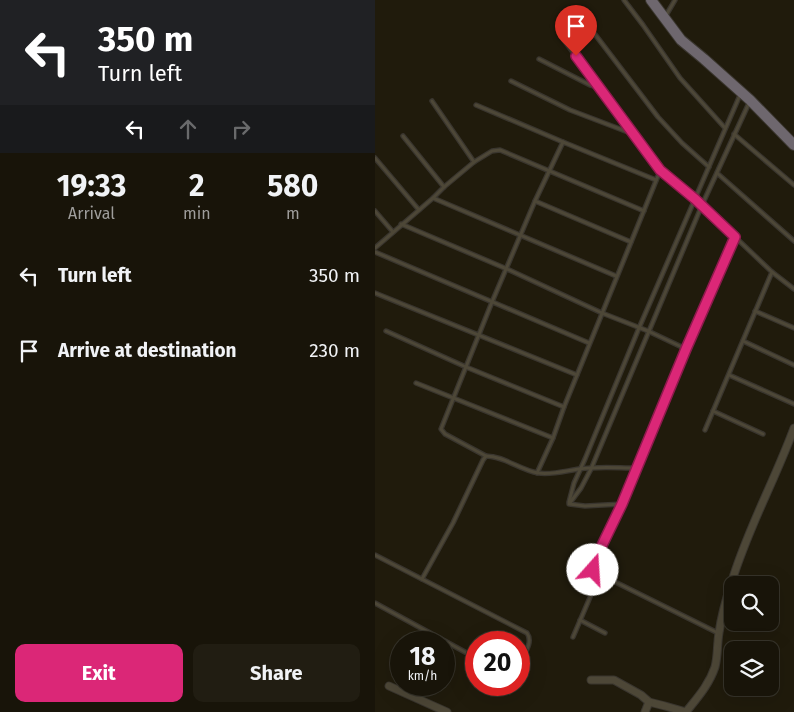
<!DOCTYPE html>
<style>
body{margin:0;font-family:"Fira Sans",sans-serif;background:#211d12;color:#f1f3f6;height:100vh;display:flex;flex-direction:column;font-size:19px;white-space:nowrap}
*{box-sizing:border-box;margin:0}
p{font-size:16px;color:#9f9e9c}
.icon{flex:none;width:28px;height:28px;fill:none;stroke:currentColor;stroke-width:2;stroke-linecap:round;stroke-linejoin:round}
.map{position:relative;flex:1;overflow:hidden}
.details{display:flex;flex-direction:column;background:#181409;width:375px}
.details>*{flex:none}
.banner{background:#202124;color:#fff;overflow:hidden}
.fabs{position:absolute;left:349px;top:576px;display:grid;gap:10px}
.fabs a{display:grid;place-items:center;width:55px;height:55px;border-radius:10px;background:#181409;box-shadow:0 5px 20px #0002,0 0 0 1px #36332a;font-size:25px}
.speed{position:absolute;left:15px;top:631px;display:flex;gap:10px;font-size:25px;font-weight:700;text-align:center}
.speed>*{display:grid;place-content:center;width:65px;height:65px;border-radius:50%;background:#181409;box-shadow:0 5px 20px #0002,0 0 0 1px #36332a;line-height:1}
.speed small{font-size:12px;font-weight:400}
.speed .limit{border:8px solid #d22;background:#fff;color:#111}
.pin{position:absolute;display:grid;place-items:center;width:42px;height:42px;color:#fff;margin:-51px -21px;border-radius:50% 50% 50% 0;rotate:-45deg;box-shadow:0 0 5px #0007}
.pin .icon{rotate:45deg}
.me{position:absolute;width:55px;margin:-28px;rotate:19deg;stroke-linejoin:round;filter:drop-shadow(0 0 4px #0008)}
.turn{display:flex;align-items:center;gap:18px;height:105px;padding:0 15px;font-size:22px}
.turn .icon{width:65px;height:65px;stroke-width:2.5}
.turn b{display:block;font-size:35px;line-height:42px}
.lanes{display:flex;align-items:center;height:48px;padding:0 15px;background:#0003;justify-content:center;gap:25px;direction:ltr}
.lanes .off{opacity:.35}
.eta{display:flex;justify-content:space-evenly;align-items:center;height:85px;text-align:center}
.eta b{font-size:30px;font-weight:700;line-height:35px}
.primary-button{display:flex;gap:10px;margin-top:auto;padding:10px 15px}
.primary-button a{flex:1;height:58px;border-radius:10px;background:#db2777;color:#fff;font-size:20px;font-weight:700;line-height:58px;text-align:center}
.primary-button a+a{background:#211d12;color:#f1f3f6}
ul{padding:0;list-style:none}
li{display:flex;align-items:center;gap:15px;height:75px;padding:0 15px}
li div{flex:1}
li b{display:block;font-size:19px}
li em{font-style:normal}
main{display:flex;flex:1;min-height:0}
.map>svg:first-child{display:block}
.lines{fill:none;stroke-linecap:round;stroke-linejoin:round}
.lane-casing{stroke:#3a362f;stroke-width:5.5}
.street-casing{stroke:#3a362f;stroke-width:9}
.secondary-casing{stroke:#3a362f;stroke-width:12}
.lane{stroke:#4d4737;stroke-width:3}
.street{stroke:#4d4737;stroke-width:7}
.secondary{stroke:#6e676e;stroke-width:10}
.route-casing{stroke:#8e194d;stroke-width:12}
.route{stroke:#db2777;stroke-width:9}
</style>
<main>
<section class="details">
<div class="banner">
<div class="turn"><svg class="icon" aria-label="left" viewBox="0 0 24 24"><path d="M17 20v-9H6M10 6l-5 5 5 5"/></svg><div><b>350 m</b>Turn left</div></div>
<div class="lanes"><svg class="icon" aria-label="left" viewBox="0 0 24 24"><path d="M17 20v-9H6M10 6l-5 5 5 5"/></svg><svg class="icon off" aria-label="ahead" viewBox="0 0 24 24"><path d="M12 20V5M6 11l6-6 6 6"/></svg><svg class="icon off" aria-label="right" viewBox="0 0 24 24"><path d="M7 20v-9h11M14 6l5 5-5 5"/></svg></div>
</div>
<div class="eta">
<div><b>19:33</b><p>Arrival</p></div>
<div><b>2</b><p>min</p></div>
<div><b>580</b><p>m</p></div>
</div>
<ul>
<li><svg class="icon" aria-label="left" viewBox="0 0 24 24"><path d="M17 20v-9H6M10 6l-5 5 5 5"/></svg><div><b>Turn left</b></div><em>350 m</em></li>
<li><svg class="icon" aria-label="arrive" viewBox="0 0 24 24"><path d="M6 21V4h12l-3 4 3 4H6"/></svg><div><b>Arrive at destination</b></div><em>230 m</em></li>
</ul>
<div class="primary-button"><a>Exit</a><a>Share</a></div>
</section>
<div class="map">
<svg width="419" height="712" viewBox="0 0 419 712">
<rect width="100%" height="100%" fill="#201b0c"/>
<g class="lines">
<defs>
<g id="lane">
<polyline points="249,0 268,25 305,78 350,128"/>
<polyline points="206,16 283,117 307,143 334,167"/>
<polyline points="290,17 300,0"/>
<polyline points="164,59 215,85 223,87"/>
<polyline points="136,81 195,110 258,134"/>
<polyline points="57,101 99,162"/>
<polyline points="101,105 188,142"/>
<polyline points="359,134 419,185"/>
<polyline points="28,136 69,187"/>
<polyline points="0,158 44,210"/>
<polyline points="285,171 320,199 397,272 330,430"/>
<polyline points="342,173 419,241"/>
<polyline points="58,198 241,276"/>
<polyline points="160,201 256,242"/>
<polyline points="0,211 18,232"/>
<polyline points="26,224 132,269 227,313 273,331 311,349"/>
<polyline points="0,248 58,198 69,187 99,162 117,151 125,150 269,211"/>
<polyline points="0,252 214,343"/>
<polyline points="397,272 419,289"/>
<polyline points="0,293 202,375"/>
<polyline points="380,311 419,328"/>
<polyline points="11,331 91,367 189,407"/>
<polyline points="368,341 419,365"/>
<polyline points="354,375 419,404"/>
<polyline points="41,383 178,438"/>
<polyline points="338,411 388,434"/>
<polyline points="111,456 70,434 66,429 117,302 160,201 188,142 281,180"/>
<polyline points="162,473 178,438 189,407 285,171 189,40"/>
<polyline points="194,502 199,483 210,459 264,328 365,95"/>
<polyline points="247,504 210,506 194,504 206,488 216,469 327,205 374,103"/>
<path d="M0,555l152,78c7,10 -4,22 -8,31"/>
<path d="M47,579l31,-56 30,-63 3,-4c18,0 34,14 52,17 14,2 27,-2 41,-4 19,-3 39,-1 58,-1"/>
<polyline points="0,603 101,658"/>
<polyline points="205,620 230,633"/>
<polyline points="343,633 218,571 218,564 247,504 311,349 360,237"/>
<polyline points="198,637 225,574"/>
</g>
<g id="street">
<polyline points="216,680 239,680 266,695 274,702 290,706 311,712"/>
<polyline points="14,686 72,712"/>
<polyline points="270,712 274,702"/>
<path d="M311,712c11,-14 23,-27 29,-45 3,-11 2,-23 4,-34 2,-15 8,-37 13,-52 16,-53 43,-101 62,-153"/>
</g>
<polyline id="secondary" points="276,0 306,40 329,59 375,100 419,145"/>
</defs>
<use href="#lane" class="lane-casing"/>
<use href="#street" class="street-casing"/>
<use href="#secondary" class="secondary-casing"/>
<use href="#lane" class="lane"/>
<use href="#street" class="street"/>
<use href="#secondary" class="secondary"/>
</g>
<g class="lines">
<defs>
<polyline id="route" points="201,56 285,170 320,199 360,237 311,349 247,504 218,564 218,570"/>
</defs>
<use href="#route" class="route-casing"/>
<use href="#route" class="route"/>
</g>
</svg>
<div class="fabs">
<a><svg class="icon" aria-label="search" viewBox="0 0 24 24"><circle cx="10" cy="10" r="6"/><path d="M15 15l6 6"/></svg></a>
<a><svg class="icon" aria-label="layers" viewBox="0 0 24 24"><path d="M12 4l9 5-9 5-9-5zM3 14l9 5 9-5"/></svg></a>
</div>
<div class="speed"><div>18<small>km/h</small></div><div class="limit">20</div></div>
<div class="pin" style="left:201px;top:56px;background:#d93025"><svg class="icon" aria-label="arrive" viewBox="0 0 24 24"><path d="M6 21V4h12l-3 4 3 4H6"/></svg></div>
<svg class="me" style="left:218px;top:570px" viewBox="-20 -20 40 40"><circle r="19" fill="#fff"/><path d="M0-13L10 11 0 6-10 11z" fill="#db2777"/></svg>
</div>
</main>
